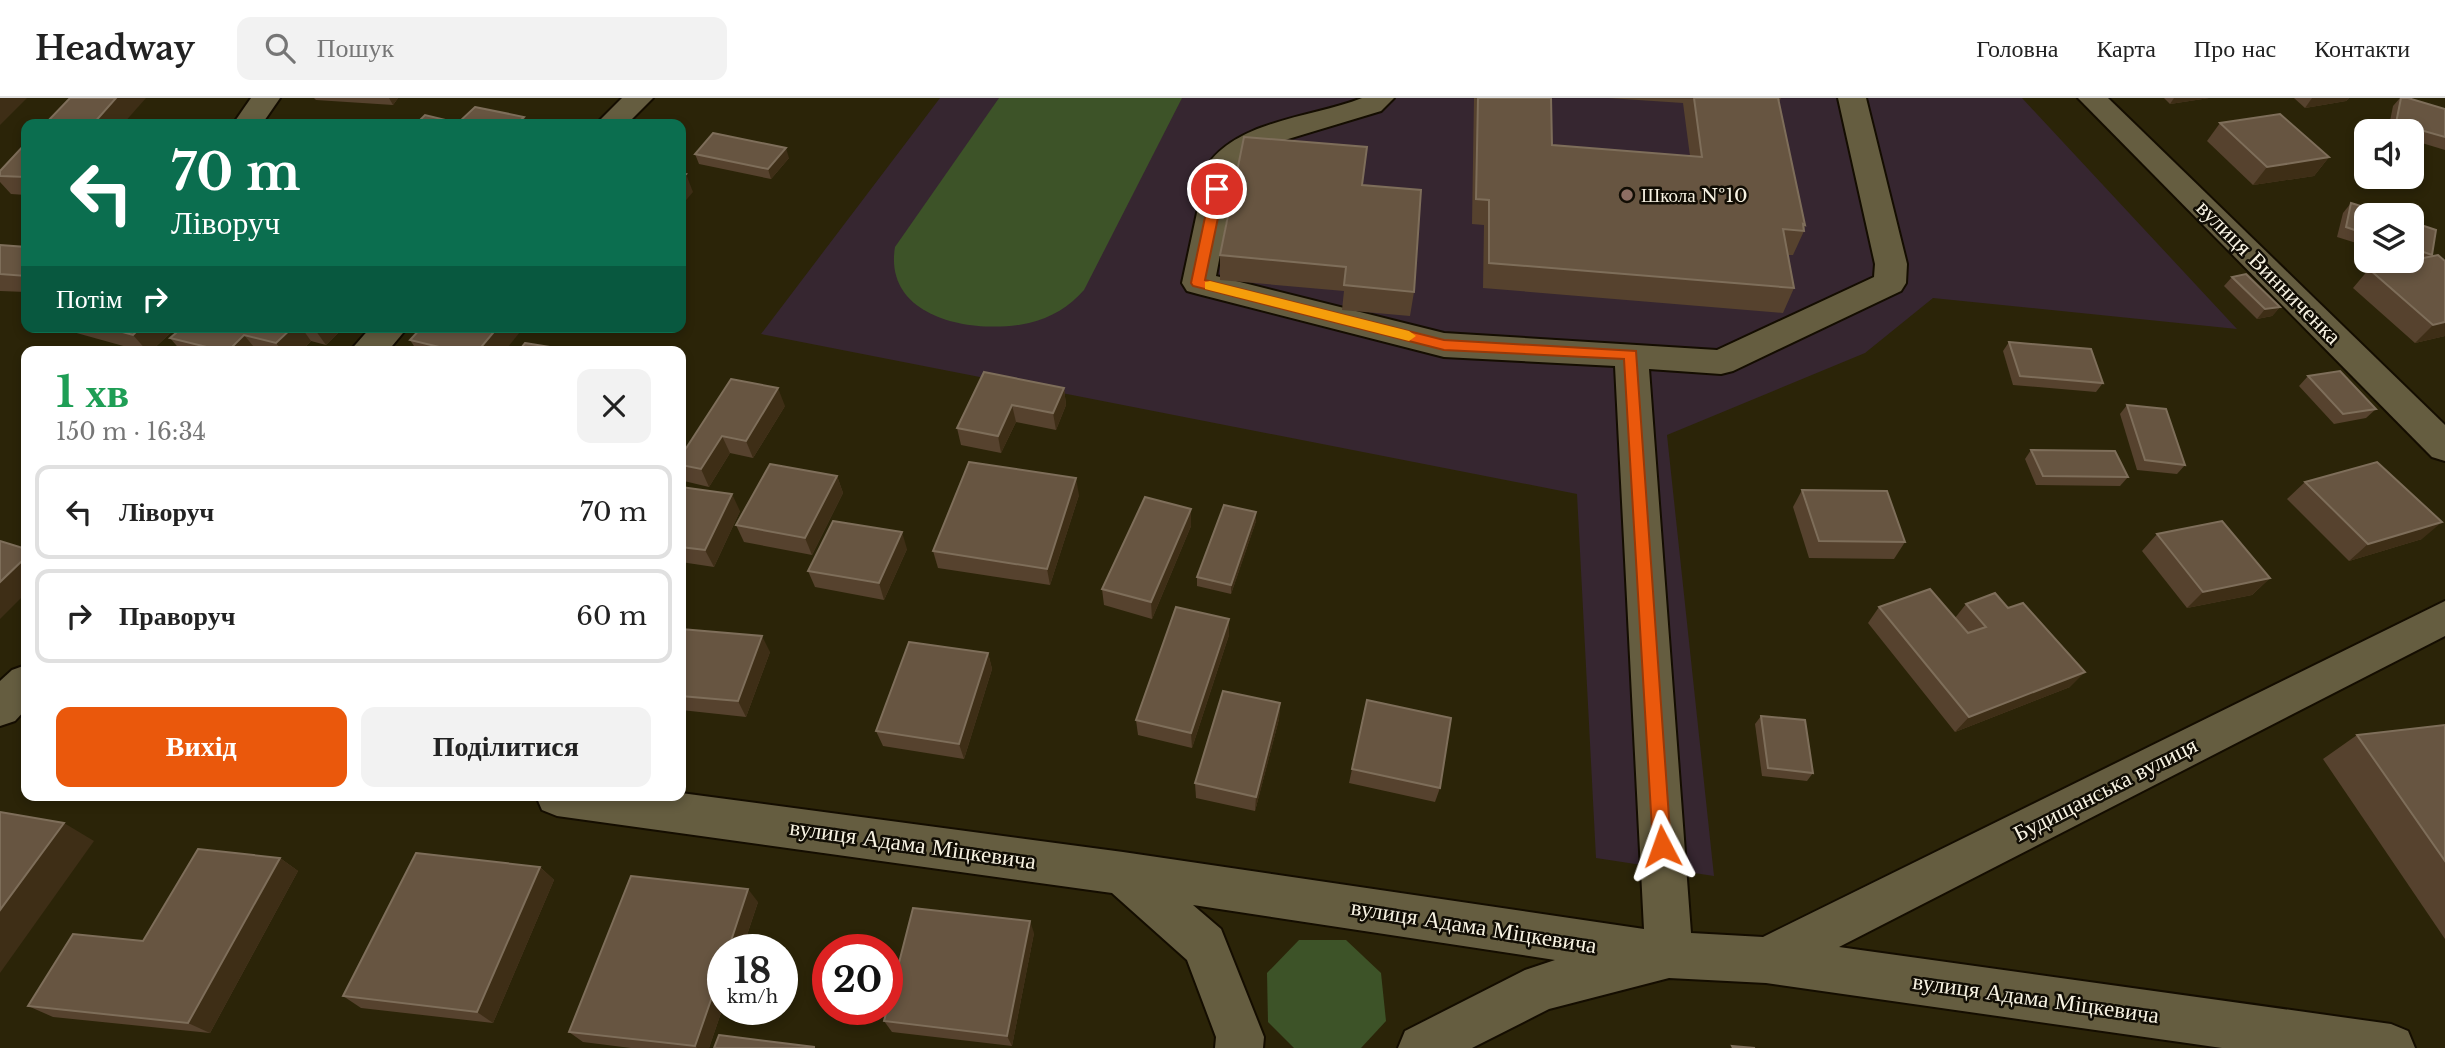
<!DOCTYPE html>
<html lang="uk">
<meta charset="utf-8">
<style>
body{margin:0;font-family:"Libre Baskerville",serif;background:#f2f2f2;color:#222;height:100vh;display:flex;flex-direction:column;font-size:26px;white-space:nowrap}
*{box-sizing:border-box;margin:0}
p{font-size:23px;color:#767676}
.icon{flex:none;width:38px;height:38px;fill:none;stroke:currentColor;stroke-width:2;stroke-linecap:round;stroke-linejoin:round}
.map{position:relative;flex:1;overflow:hidden}
.side{position:absolute;left:21px;top:248px;width:665px;height:455px;display:flex;flex-direction:column;background:#fff;border-radius:14px;box-shadow:0 4px 10px #0003}
.side>*{flex:none}
.top-card{position:absolute;left:21px;top:21px;width:665px;height:214px;border-radius:14px;box-shadow:0 4px 10px #0003;background:#0b6e4f;color:#fff;overflow:hidden}
.controls{position:absolute;left:2354px;top:21px;display:grid;gap:14px}
.controls a{display:grid;place-items:center;width:70px;height:70px;border-radius:14px;background:#fff;box-shadow:0 4px 10px #0003;font-size:35px}
.speed{position:absolute;left:707px;top:836px;display:flex;gap:14px;font-size:35px;font-weight:700;text-align:center}
.speed>*{display:grid;place-content:center;width:91px;height:91px;border-radius:50%;background:#fff;box-shadow:0 4px 10px #0003;line-height:1}
.speed small{font-size:18px;font-weight:400}
.speed .limit{border:10px solid #d22;background:#fff;color:#111}
.pin{position:absolute;display:grid;place-items:center;width:60px;height:60px;color:#fff;margin:-30px;border:4px solid #fff;border-radius:50%;box-shadow:0 2px 7px #0007}
.me{position:absolute;width:77px;margin:-38px;rotate:356deg;stroke-linejoin:round;filter:drop-shadow(0 0 5px #0008)}
.turn{display:flex;align-items:center;gap:24px;height:147px;padding:0 35px;font-size:32px}
.turn .icon{width:91px;height:91px;stroke-width:2.5}
.turn b{display:block;font-size:49px;line-height:60px}
.then{display:flex;align-items:center;height:66px;padding:0 35px;background:#0003;gap:14px;font-size:26px}
.round{display:grid;place-items:center;flex:none;width:74px;height:74px;border-radius:14px;background:#f2f2f2}
.summary{display:flex;align-items:center;justify-content:space-between;height:119px;padding:0 35px}
h1{font-size:42px;font-weight:700;line-height:52px;color:#1e9e55}
.button{display:flex;gap:14px;margin-top:auto;padding:14px 35px}
.button a{flex:1;height:80px;border-radius:14px;background:#ea580c;color:#fff;font-size:28px;font-weight:700;line-height:80px;text-align:center}
.button a+a{background:#f2f2f2;color:#222}
ul{padding:0;list-style:none}
li{display:flex;align-items:center;gap:21px;height:94px;margin:0 14px 10px;padding:0 21px;border:4px solid #e0e0e0;border-radius:14px}
li div{flex:1}
li b{display:block;font-size:26px}
li em{font-style:normal}
header{display:flex;align-items:center;gap:42px;box-sizing:border-box;height:98px;padding:0 35px;background:#fff;border-bottom:2px solid #e0e0e0}
header strong{font-size:33px}
nav{display:flex;gap:38px;margin-inline-start:auto;font-size:24px}
.search{width:490px;height:63px;background:#f2f2f2;display:flex;align-items:center;gap:18px;box-sizing:border-box;padding:0 24px;border-radius:14px;color:#767676;font-size:26px}
.map>svg:first-child{display:block}
.education{fill:#362630}
.green{fill:#3d5328}
.lines{fill:none;stroke-linecap:round;stroke-linejoin:round}
.minor-casing{stroke:#140d00;stroke-width:4}
.minor{fill:#655d40;fill-rule:evenodd}
.wall{fill:#56422e}
.shaded-wall{fill:#3e2e16}
.building{fill:#675541;stroke:#7e6e5a;stroke-width:2}
.route{fill:#ea580c;stroke:#983908;stroke-width:2}
.slow{fill:#f59e0b}
.education-dot{fill:#8d6e63;stroke:#110d04;stroke-width:2.5}
.labels{text-anchor:middle;dominant-baseline:central;stroke-width:5;stroke-linejoin:round;paint-order:stroke}
.far-poi-label{font-size:19px;fill:#f7f2e2;stroke:#110d04;text-anchor:start}
.street-label{font-size:23px;fill:#f7f2e2;stroke:#110d04}
</style>
<header>
<strong>Headway</strong>
<div class="search"><svg class="icon" aria-label="search" viewBox="0 0 24 24"><circle cx="10" cy="10" r="6"/><path d="M15 15l6 6"/></svg>Пошук</div>
<nav><a>Головна</a><a>Карта</a><a>Про нас</a><a>Контакти</a></nav>
</header>
<div class="map">
<svg width="2445" height="950" viewBox="0 0 2445 950">
<rect width="100%" height="100%" fill="#2b2408"/>
<polygon class="education" points="940,0 2022,0 2237,231 1933,200 1865,255 1667,337 1714,778 1596,760 1577,396 761,236"/>
<g class="green">
<path d="M999,0h183l-98,192c-14,16 -33,28 -55,33 -54,12 -146,-4 -134,-76z"/>
<polygon points="1299,842 1346,842 1381,875 1386,923 1361,950 1294,950 1268,924 1267,875"/>
</g>
<g class="lines">
<defs>
<g id="minor">
<polygon points="251,0 280,0 262,26 233,26"/>
<polygon points="622,0 653,0 627,26 596,26"/>
<path d="M1362,0h32l-13,13 -116,35 -29,24 -20,106 228,57 273,17 157,-73 1,-13 -37,-166h28l41,166 -1,19 -5,8 -168,80 -12,3 -72,-5 42,564 72,4 682,-336v35l-606,311 552,77 17,7 7,17h-193l-456,-65 -97,-5 -120,31 -77,39h-74l7,-17 120,-61 30,-10 -362,-55 28,24 43,108 -1,11h-48l1,-11 -29,-77 -75,-67 -555,-77 -15,-6 -6,-14h145v-3l442,59 521,77 -29,-563 -171,-9 -246,-63 -11,-3 -5,-8 25,-117c30,-46 108,-49 155,-68z"/>
<polygon points="2078,0 2108,0 2445,327 2445,363 2432,359"/>
<polygon points="371,229 408,229 387,254 349,254"/>
<polygon points="26,567 26,611 15,623 0,628 0,583 12,572"/>
</g>
</defs>
<use href="#minor" class="minor-casing"/>
<use href="#minor" class="minor"/>
</g>
<g class="wall">
<polygon points="314,0 398,0 393,7 316,2"/>
<polygon points="1474,0 1551,0 1552,47 1690,58 1683,5 1608,0 1781,0 1779,4 1805,127 1804,133 1793,157 1788,157 1794,190 1783,215 1483,190 1484,127 1472,126"/>
<polygon points="2164,0 2209,0 2170,6"/>
<polygon points="2294,0 2349,0 2346,3 2305,10"/>
<polygon points="2400,0 2408,0 2445,11 2445,52 2412,42 2412,33 2388,33 2393,8"/>
<polygon points="2220,25 2329,59 2314,78 2253,87 2207,43"/>
<polygon points="26,45 26,97 11,96 0,84 0,73"/>
<polygon points="695,56 789,60 771,81 699,66"/>
<polygon points="1363,87 1414,194 1410,218 1342,212 1344,193 1220,182 1220,157"/>
<polygon points="2351,105 2366,117 2366,148 2337,139 2343,115"/>
<polygon points="2412,124 2432,157 2430,158 2445,238 2415,245 2353,190 2369,171 2412,163"/>
<polygon points="0,147 26,149 26,194 0,193"/>
<polygon points="2232,179 2280,209 2272,218 2257,221 2224,188"/>
<polygon points="68,229 177,229 150,254 145,254 73,234"/>
<polygon points="183,229 344,229 326,247 311,243 300,254 182,254 170,240"/>
<polygon points="410,242 504,254 418,254"/>
<polygon points="2009,244 2103,285 2096,294 2013,287 2003,253"/>
<polygon points="984,274 1064,290 1066,307 1056,332 1016,324 1001,355 961,347 957,330"/>
<polygon points="2308,278 2376,311 2366,320 2334,326 2299,288"/>
<polygon points="2127,307 2185,367 2177,376 2137,372 2120,316"/>
<polygon points="785,308 753,360 730,355 709,389 684,383 681,377 681,358"/>
<polygon points="2031,352 2128,379 2120,388 2036,387 2025,361"/>
<polygon points="837,378 843,395 812,457 744,444 736,427"/>
<polygon points="2305,384 2422,441 2349,463 2287,401"/>
<polygon points="681,389 740,413 714,469 681,464"/>
<polygon points="1802,392 1905,444 1894,461 1809,460 1793,409"/>
<polygon points="1079,397 1050,487 938,470 933,453"/>
<polygon points="1191,411 1191,428 1152,521 1104,507 1102,491"/>
<polygon points="1256,423 1231,496 1197,488 1197,479"/>
<polygon points="2157,436 2270,480 2252,497 2187,510 2142,453"/>
<polygon points="907,451 884,502 815,489 808,473"/>
<polygon points="1966,506 2008,510 2070,589 1955,634 1868,525 1879,509 1955,520"/>
<polygon points="1229,521 1229,537 1192,650 1138,637 1136,622"/>
<polygon points="681,531 770,554 746,619 681,612"/>
<polygon points="988,555 992,571 964,661 883,648 876,633"/>
<polygon points="1280,605 1279,621 1255,713 1196,700 1195,685"/>
<polygon points="1761,618 1813,675 1807,683 1762,678 1755,626"/>
<polygon points="2445,627 2445,841 2323,661 2357,637"/>
<polygon points="1352,671 1440,690 1435,704 1349,685"/>
<polygon points="280,760 298,773 210,935 53,919 28,908 143,843"/>
<polygon points="540,769 554,782 493,925 361,910 343,898"/>
<polygon points="758,804 742,852 723,852 723,909 709,950 631,950 583,944 569,934"/>
<polygon points="1034,835 1012,948 892,934 884,923"/>
</g>
<g class="shaded-wall">
<polygon points="0,0 27,0 0,27"/>
<polygon points="116,0 146,0 123,26 93,26"/>
<polygon points="389,0 398,0 393,7"/>
<polygon points="2174,0 2209,0 2170,6"/>
<polygon points="2312,0 2349,0 2346,3 2305,10"/>
<polygon points="524,19 528,26 517,26"/>
<polygon points="786,50 789,60 771,81 768,71"/>
<polygon points="2329,59 2314,78 2253,87 2267,69"/>
<polygon points="686,76 693,94 681,108 681,81"/>
<polygon points="2280,209 2272,218 2257,221 2265,211"/>
<polygon points="2445,224 2445,238 2415,245 2433,227"/>
<polygon points="141,229 177,229 150,254 148,254 133,237"/>
<polygon points="293,229 301,229 311,243 300,254 283,254 276,245"/>
<polygon points="313,229 344,229 326,247"/>
<polygon points="498,229 524,229 504,254 477,254"/>
<polygon points="244,237 258,254 227,254"/>
<polygon points="778,290 785,308 753,360 746,343"/>
<polygon points="1064,290 1066,307 1056,332 1053,315"/>
<polygon points="1012,307 1016,324 1001,355 998,338"/>
<polygon points="722,338 730,355 709,389 701,371"/>
<polygon points="837,378 843,395 812,457 805,440"/>
<polygon points="1076,380 1079,397 1050,487 1047,471"/>
<polygon points="732,396 740,413 714,469 705,452"/>
<polygon points="1191,411 1191,428 1152,521 1151,504"/>
<polygon points="1256,414 1256,423 1231,496 1231,487"/>
<polygon points="2442,424 2422,441 2349,463 2368,446"/>
<polygon points="902,434 907,451 884,502 879,485"/>
<polygon points="26,459 26,495 0,521 0,484"/>
<polygon points="2270,480 2252,497 2187,510 2203,494"/>
<polygon points="1229,521 1229,537 1192,650 1191,635"/>
<polygon points="762,538 770,554 746,619 738,603"/>
<polygon points="988,555 992,571 964,661 959,646"/>
<polygon points="2085,574 2070,589 1955,634 1969,619"/>
<polygon points="1280,605 1279,621 1255,713 1256,699"/>
<polygon points="64,725 94,743 0,875 0,812"/>
<polygon points="280,760 298,773 210,935 188,925"/>
<polygon points="540,769 554,782 493,925 477,914"/>
<polygon points="748,791 758,804 742,852 728,852"/>
<polygon points="1030,823 1034,835 1012,948 1007,938"/>
<polygon points="723,867 723,909 709,950 697,950 695,948"/>
</g>
<g class="building">
<polygon points="70,0 116,0 93,26 109,26 45,26"/>
<polygon points="1478,0 1551,0 1552,47 1702,59 1694,0 1778,0 1805,127 1803,126 1804,133 1783,131 1794,190 1489,165 1489,102 1476,101"/>
<polygon points="2401,0 2408,0 2445,11 2445,39 2396,25"/>
<polygon points="475,9 524,19 517,26 416,26 425,17 458,25"/>
<polygon points="2280,16 2329,59 2267,69 2220,25"/>
<polygon points="713,35 786,50 768,71 695,56"/>
<polygon points="1244,39 1367,49 1362,87 1421,92 1414,194 1344,187 1346,169 1220,157"/>
<polygon points="26,45 26,79 0,78 0,73"/>
<polygon points="681,75 686,76 681,81"/>
<polygon points="2351,105 2390,117 2366,117 2366,136 2346,129"/>
<polygon points="2412,124 2436,132 2432,157 2412,150"/>
<polygon points="0,147 26,149 26,178 0,176"/>
<polygon points="2438,157 2445,163 2445,224 2433,227 2369,171"/>
<polygon points="2246,176 2280,209 2265,211 2232,179"/>
<polygon points="104,229 141,229 133,237"/>
<polygon points="183,229 293,229 276,245 244,237 227,254 170,240"/>
<polygon points="422,229 498,229 477,254 460,254 410,242"/>
<polygon points="2009,244 2091,251 2103,285 2020,278"/>
<polygon points="525,245 581,254 518,254"/>
<polygon points="2340,273 2376,311 2343,316 2308,278"/>
<polygon points="984,274 1064,290 1053,315 1012,307 998,338 957,330"/>
<polygon points="731,281 778,290 746,343 722,338 701,371 681,367 681,358"/>
<polygon points="2127,307 2166,311 2185,367 2145,362"/>
<polygon points="2031,352 2115,353 2128,379 2043,378"/>
<polygon points="969,364 1076,380 1047,471 933,453"/>
<polygon points="2377,364 2442,424 2368,446 2305,384"/>
<polygon points="770,366 837,378 805,440 736,427"/>
<polygon points="681,389 732,396 705,452 681,449"/>
<polygon points="1802,392 1887,393 1905,444 1819,443"/>
<polygon points="1145,399 1191,411 1151,504 1102,491"/>
<polygon points="1224,407 1256,414 1231,487 1197,479"/>
<polygon points="833,423 902,434 879,485 808,473"/>
<polygon points="2222,423 2270,480 2203,494 2157,436"/>
<polygon points="0,443 26,451 26,459 0,484"/>
<polygon points="1930,491 1968,535 1986,529 1966,506 1995,495 2008,510 2023,505 2085,574 1969,619 1879,509"/>
<polygon points="1176,509 1229,521 1191,635 1136,622"/>
<polygon points="681,531 762,538 738,603 681,598"/>
<polygon points="909,544 988,555 959,646 876,633"/>
<polygon points="1223,593 1280,605 1256,699 1195,685"/>
<polygon points="1367,602 1451,620 1440,690 1352,671"/>
<polygon points="1761,618 1805,622 1813,675 1768,670"/>
<polygon points="2445,627 2445,763 2357,637"/>
<polygon points="0,714 64,725 0,812"/>
<polygon points="198,751 280,760 188,925 28,908 73,836 143,843"/>
<polygon points="416,755 540,769 477,914 343,898"/>
<polygon points="631,778 748,791 728,852 723,852 723,867 695,948 569,934"/>
<polygon points="913,810 1030,823 1007,938 884,923"/>
<polygon points="719,937 814,949 814,950 714,950"/>
<polygon points="1732,948 1755,950 1733,950"/>
</g>
<polygon class="route" points="1217,87 1224,91 1205,182 1444,242 1636,253 1671,748 1668,754 1662,757 1655,754 1653,748 1624,261 1444,252 1193,188 1191,185 1211,91"/>
<polygon class="slow" points="1210,183 1409,233 1416,238 1409,243 1205,191 1205,184"/>
<circle class="education-dot" cx="1627" cy="97" r="7"/>
<g class="labels">
<g class="far-poi-label">
<text x="1641" y="97">Школа №10</text>
</g>
<g class="street-label">
<text transform="translate(2269 174) rotate(45)">вулиця Винниченка</text>
<text transform="translate(2105 691) rotate(-27)">Будищанська вулиця</text>
<text transform="translate(913 746) rotate(8)">вулиця Адама Міцкевича</text>
<text transform="translate(1474 828) rotate(9)">вулиця Адама Міцкевича</text>
<text transform="translate(2036 900) rotate(8)">вулиця Адама Міцкевича</text>
</g>
</g>
</svg>
<div class="controls">
<a><svg class="icon" aria-label="sound" viewBox="0 0 24 24"><path d="M4 9h4l5-4v14l-5-4H4zM17 9q2 3 0 6"/></svg></a>
<a><svg class="icon" aria-label="layers" viewBox="0 0 24 24"><path d="M12 4l9 5-9 5-9-5zM3 14l9 5 9-5"/></svg></a>
</div>
<div class="speed"><div>18<small>km/h</small></div><div class="limit">20</div></div>
<div class="pin" style="left:1217px;top:91px;background:#d93025"><svg class="icon" aria-label="arrive" viewBox="0 0 24 24"><path d="M6 21V4h12l-3 4 3 4H6"/></svg></div>
<svg class="me" style="left:1662px;top:748px" viewBox="-20 -20 40 40"><path d="M0-17L14 15 0 8-14 15z" fill="#ea580c" stroke="#fff" stroke-width="4"/></svg>
<div class="top-card">
<div class="turn"><svg class="icon" aria-label="left" viewBox="0 0 24 24"><path d="M17 20v-9H6M10 6l-5 5 5 5"/></svg><div><b>70 m</b>Ліворуч</div></div>
<div class="then">Потім<svg class="icon" aria-label="right" viewBox="0 0 24 24"><path d="M7 20v-9h11M14 6l5 5-5 5"/></svg></div>
</div>
<section class="side">
<div class="summary"><div><h1>1 хв</h1><p>150 m · 16:34</p></div><a class="round"><svg class="icon" aria-label="close" viewBox="0 0 24 24"><path d="M6 6l12 12M18 6L6 18"/></svg></a></div>
<ul>
<li><svg class="icon" aria-label="left" viewBox="0 0 24 24"><path d="M17 20v-9H6M10 6l-5 5 5 5"/></svg><div><b>Ліворуч</b></div><em>70 m</em></li>
<li><svg class="icon" aria-label="right" viewBox="0 0 24 24"><path d="M7 20v-9h11M14 6l5 5-5 5"/></svg><div><b>Праворуч</b></div><em>60 m</em></li>
</ul>
<div class="button"><a>Вихід</a><a>Поділитися</a></div>
</section>
</div>
